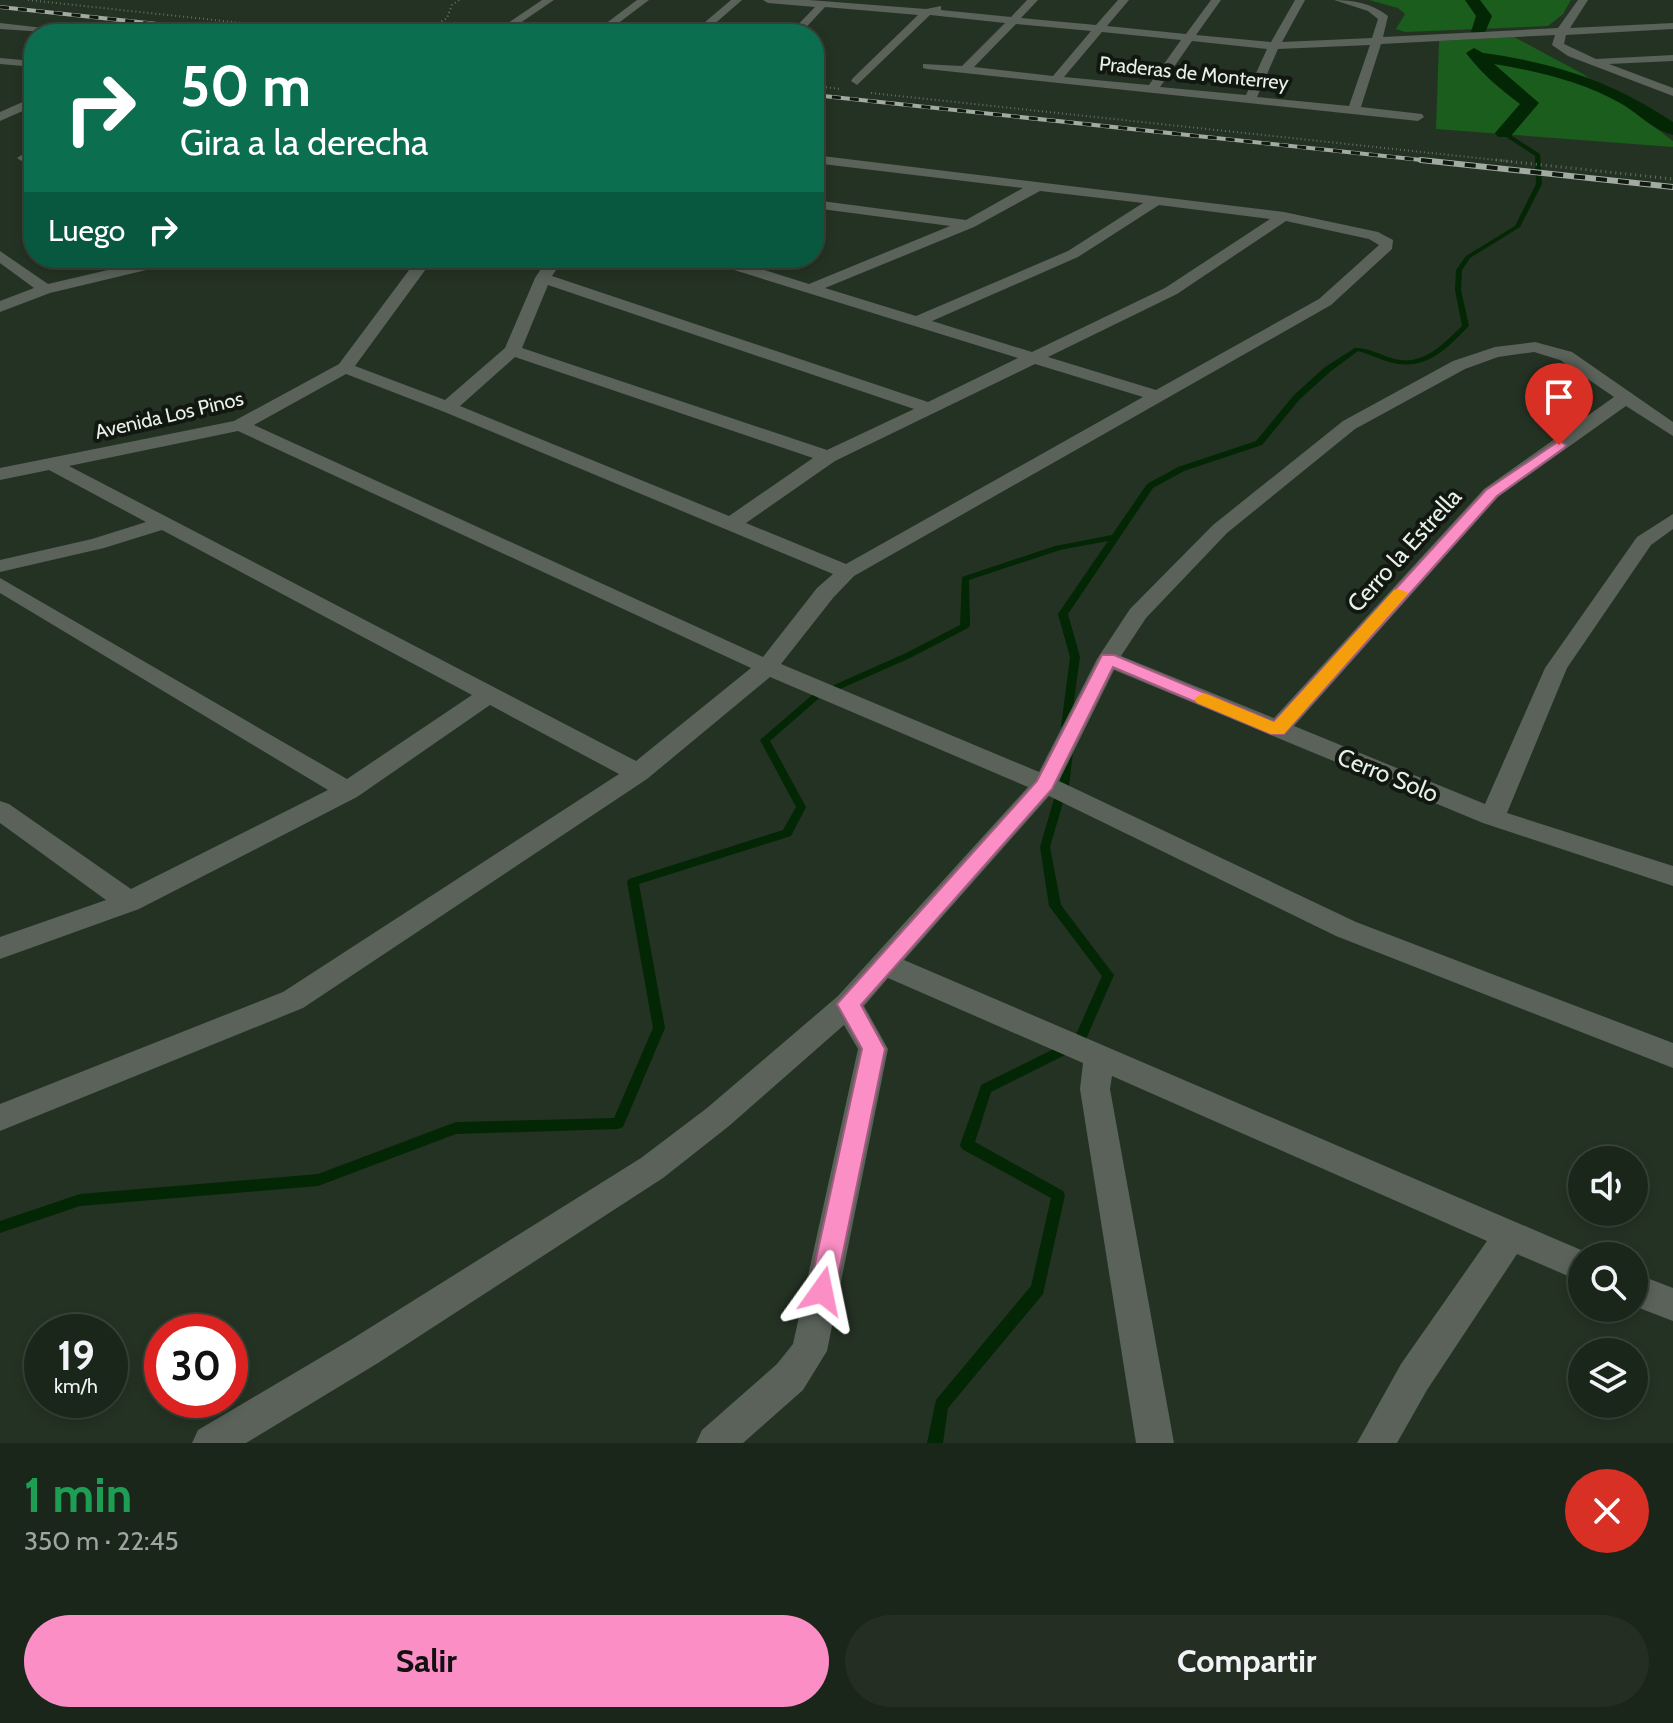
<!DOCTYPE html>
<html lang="es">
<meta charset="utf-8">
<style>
body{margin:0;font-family:Cabin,sans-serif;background:#242e23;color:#f1f3f6;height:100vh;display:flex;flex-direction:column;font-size:30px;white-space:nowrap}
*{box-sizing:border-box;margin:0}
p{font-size:26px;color:#a0a5a2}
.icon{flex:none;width:44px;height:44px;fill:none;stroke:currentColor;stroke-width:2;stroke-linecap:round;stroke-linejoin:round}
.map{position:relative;height:1443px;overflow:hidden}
.sheet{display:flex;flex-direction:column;background:#1b261a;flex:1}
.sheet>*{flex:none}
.banner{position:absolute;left:24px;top:24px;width:800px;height:244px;border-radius:32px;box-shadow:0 4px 12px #0003,0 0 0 2px #394339;background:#0b6e4f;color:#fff;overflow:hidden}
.tools{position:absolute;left:1568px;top:1146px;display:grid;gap:16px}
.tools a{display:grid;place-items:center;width:80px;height:80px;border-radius:50%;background:#1b261a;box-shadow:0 4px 12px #0003,0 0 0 2px #394339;font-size:40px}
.speed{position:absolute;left:24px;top:1314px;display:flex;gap:16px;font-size:40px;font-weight:700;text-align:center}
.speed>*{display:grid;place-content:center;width:104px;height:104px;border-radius:50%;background:#1b261a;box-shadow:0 4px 12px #0003,0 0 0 2px #394339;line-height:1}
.speed small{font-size:20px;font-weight:400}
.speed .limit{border:12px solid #d22;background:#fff;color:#111}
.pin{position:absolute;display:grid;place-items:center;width:68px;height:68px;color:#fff;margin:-82px -34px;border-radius:50% 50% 50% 0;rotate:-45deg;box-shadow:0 0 8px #0007}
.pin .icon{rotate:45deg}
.me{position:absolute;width:88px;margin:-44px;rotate:12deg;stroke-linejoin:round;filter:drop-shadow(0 0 6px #0008)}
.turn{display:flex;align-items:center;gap:28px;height:168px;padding:0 24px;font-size:36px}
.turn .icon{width:104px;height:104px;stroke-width:2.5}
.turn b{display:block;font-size:56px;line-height:68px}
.then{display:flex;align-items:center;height:76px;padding:0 24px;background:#0003;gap:16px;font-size:30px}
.round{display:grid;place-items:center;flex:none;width:84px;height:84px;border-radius:42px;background:#242e23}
.summary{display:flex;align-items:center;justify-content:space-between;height:136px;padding:0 24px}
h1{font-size:48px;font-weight:700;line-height:60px;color:#1e9e55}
.button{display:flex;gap:16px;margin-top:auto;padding:16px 24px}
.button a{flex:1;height:92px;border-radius:48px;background:#fb8fc5;color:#111;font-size:32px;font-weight:700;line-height:92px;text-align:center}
.button a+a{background:#242e23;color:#f1f3f6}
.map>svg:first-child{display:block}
.green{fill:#1b5d1c}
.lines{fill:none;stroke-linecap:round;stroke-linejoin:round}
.stream{fill:#032604;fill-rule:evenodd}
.canal{fill:#032604;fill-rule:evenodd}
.path-far1{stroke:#637063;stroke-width:2;stroke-dasharray:1 3;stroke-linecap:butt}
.path{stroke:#637063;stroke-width:3;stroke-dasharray:1 4;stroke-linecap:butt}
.street{fill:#5a625a;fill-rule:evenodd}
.rail-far1-casing{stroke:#a1aca0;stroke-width:4}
.rail-casing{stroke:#a1aca0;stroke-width:6}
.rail-far1{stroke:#121811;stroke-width:3;stroke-dasharray:9;stroke-linecap:butt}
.rail{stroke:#121811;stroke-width:4;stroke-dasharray:11;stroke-linecap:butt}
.route{fill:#fb8fc5;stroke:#a35d80;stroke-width:2}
.slow{fill:#f59e0b}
.labels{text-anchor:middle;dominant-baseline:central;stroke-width:8;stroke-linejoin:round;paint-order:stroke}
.far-street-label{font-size:20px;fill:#e7f1e7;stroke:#121811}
.street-label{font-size:24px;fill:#e7f1e7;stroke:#121811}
</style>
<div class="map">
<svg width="1673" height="1443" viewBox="0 0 1673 1443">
<rect width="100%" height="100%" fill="#243223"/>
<g class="green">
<polygon points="1369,0 1571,0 1563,14 1548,26 1405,32 1396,29 1405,14 1398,8"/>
<polygon points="1514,37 1583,74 1673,141 1673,147 1436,129 1439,41"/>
</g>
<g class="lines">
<g class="stream">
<path d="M1502,132h4l34,22 2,30 -22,43 -50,31 -8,12 -1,20 8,36 -1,1c-23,23 -43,45 -79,35 -10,-3 -20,-8 -31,-11l-27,20 -31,28 -38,46 -78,26 -31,17 -85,126 12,43 -10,72 -4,1 -5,-3 9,-70 -12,-43 50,-73 -48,9 -91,30 1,46 -2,2 -58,30 -70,31h-6l-2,-2 2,-2 70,-31 56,-29 2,-48 93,-31 57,-11 35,-51 31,-17 78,-26 38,-46 31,-28 30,-19c13,0 24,6 36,10 31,10 51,-13 71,-32l-7,-36 1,-20 10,-14 49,-30 21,-42 -1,-28 -33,-22z"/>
<polygon points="815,694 818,695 820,697 818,699 770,741 806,807 791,836 639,884 665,1028 623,1127 618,1129 456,1134 318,1186 80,1206 0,1233 0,1221 80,1194 318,1174 456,1122 614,1118 653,1028 627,882 629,879 783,830 796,807 760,740 812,695"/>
<polygon points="1068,749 1073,752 1069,786 1064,790 1059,786 1063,752"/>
<polygon points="1059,795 1064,799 1050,847 1061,905 1114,975 1083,1046 991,1092 975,1142 1063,1191 1065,1195 1043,1294 948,1408 943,1443 927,1443 936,1400 1031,1286 1051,1198 962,1149 960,1145 980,1089 981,1085 1074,1039 1102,976 1049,906 1040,847 1054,799"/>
</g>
<g class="canal">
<polygon points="1465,0 1480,0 1492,16 1484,35 1479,37 1471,32 1476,16"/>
<path d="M1474,48l9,5c73,10 128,28 190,69v13c-19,-4 -36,-23 -53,-32 -39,-22 -83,-32 -126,-39l45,39 -29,34h-12l-3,-4 25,-29c-20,-15 -39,-31 -54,-51z"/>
</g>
<g class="path-far1">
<polyline points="28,0 345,34"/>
<polyline points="421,34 447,18 452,5 459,0"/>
<polyline points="814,86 841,89"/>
<polyline points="871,93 1515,162"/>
</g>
<polyline class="path" points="1496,160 1673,179"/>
<g class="street">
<polygon points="542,0 554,0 504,34 492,34"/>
<polygon points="637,0 649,0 604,34 592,34"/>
<polygon points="731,0 742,0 703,34 691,34"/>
<path d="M763,0h46l117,9 15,-3v4l70,7 16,-17h11l-17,18 75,7 22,-25h11l-22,26 79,8 25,-34h10l-25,35 75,7 24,-42h10l-23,42 90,-4 6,-19 -10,-8 -34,-11c20,0 37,3 54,16l-5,21 175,-9 20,-28h10l-18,28 103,-5v6l-107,6 -2,9 32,15 77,-4v6l-64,3 64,24v8l-105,-40 -16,-11 3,-10 -174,9 -20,63 61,7 2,3 -6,4 -491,-52 -4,-1v-4l39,2 43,-43 -75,-8 -73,70 -6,-4 2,-3 65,-63 -93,-8 -25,27h-11l26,-27 -47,-4zM1016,24l75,7 -38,45 -79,-9zM1102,32l79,8 -32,45 -85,-8zM1192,41l75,8 -21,46 -86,-8zM1370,45l-21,61 -92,-9 21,-48z"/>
<polygon points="0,23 70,31 75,34 0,29"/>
<polygon points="0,58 34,61 34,67 0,64"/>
<polygon points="34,97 34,106 0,121 0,112"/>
<polygon points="34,147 34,169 17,158"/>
<path d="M814,155l470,57 94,20 15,8 -1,9 -61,56 -477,271 -21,22 -52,66 258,108 58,-113 33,-50 83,-84 130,-104 110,-60 42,-14 40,-5 37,10 101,70v14l-47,-30 -128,91 -204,229 191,78 60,-136 92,-131 36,-23v15l-22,16 -84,123 -60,145 166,53v20l-190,-63 -369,-153 -55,111 297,141 317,121v25l-337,-132 -287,-140 -145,164 691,296h-13v26l-65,-28 -90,136 -30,53h-40l44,-79 86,-123 -375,-165 -2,13 64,354h-38l-56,-354 3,-26 -195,-85 -24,28 24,43 -61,302 -24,39 -60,53h-47l6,-13 75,-66 16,-20 65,-295 -14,-24 -115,101 -66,52 -285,185 -132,80h-54l6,-13 154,-91 289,-181 66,-50 131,-112 190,-209 -258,-110 -123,102 -344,229 -303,123v-27l283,-112 336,-218 -129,-69 -133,92 -218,112 -139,50v-22l106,-37 -106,-77v-22l9,3 122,85 197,-99 -328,-197v-15l347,201 125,-84 -310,-165 -58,18 -104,24v-12l92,-21 54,-17 -97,-52 -49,10v-12l234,-47 105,-57 79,-106h16l-79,108 90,34 60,-52 30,-70 13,-20h16l-12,18 376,126 90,-44 -313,-97 -3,-3h24l83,26 141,-58 -136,-18v-8l152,20 57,-32 -209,-25zM1040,191l103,12 -75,48 -152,65 -91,-28 149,-61zM1159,205l111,14 -105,69 -133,64 -100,-31 146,-64zM1286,221l83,18 10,6 -60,54 -163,91 -108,-33 129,-63zM548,285l366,124 -87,41 -305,-102zM1534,352l26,8 54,37 -130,92 -210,229 -153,-62 25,-38 81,-85 128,-104 110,-60 33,-12zM515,357l298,101 -84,58 -269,-110zM1035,364l108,33 -297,167 -100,-41 89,-62zM346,374l96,37 391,163 -16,14 -54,69 -509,-232zM238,431l513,237 -115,93 -567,-295z"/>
<polygon points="0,251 48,284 159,258 187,258 184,261 50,293 0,312 0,301 34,288 0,263"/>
<polygon points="1634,1273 1673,1288 1673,1321 1634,1306"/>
</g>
<defs>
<g id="rail-far1">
<polyline points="0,7 249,34"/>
<polyline points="814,95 1440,162"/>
</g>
<polyline id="rail" points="1421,160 1673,187"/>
</defs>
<use href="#rail-far1" class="rail-far1-casing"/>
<use href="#rail" class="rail-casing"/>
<use href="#rail-far1" class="rail-far1"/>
<use href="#rail" class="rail"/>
</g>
<polygon class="route" points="1559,441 1566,445 1564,448 1497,496 1284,734 1271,734 1113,667 1052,789 861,1005 885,1049 835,1291 831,1299 822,1303 812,1299 809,1291 862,1049 837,1004 1037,781 1102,655 1114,655 1274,722 1486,490"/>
<polygon class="slow" points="1399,589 1408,593 1405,597 1284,734 1271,734 1197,703 1194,699 1203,693 1209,695 1274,722 1394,590"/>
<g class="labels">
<g class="far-street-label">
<text transform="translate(1194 73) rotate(6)">Praderas de Monterrey</text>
<text transform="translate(169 415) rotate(-13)">Avenida Los Pinos</text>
</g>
<g class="street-label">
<text transform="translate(1404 550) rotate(-48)">Cerro la Estrella</text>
<text transform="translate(1388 775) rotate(22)">Cerro Solo</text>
</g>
</g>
</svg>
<div class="tools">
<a><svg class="icon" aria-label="sound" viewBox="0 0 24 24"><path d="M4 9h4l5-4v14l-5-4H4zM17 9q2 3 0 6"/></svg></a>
<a><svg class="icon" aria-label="search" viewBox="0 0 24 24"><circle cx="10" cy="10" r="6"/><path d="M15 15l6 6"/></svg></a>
<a><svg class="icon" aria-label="layers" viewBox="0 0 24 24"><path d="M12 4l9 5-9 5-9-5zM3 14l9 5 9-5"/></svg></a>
</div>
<div class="speed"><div>19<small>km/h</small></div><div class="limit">30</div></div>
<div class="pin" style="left:1559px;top:445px;background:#d93025"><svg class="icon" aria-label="arrive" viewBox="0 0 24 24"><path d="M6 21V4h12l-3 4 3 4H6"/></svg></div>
<svg class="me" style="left:822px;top:1291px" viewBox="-20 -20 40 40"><path d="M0-17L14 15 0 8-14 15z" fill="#fb8fc5" stroke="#fff" stroke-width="4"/></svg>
<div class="banner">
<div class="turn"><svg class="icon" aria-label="right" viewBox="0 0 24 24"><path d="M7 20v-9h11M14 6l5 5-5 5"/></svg><div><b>50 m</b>Gira a la derecha</div></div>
<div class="then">Luego<svg class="icon" aria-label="right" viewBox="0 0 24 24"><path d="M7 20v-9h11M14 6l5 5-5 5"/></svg></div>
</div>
</div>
<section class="sheet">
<div class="summary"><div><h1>1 min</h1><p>350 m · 22:45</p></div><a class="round" style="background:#d93025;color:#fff"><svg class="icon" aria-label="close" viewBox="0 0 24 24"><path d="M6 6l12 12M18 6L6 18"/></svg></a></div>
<div class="button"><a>Salir</a><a>Compartir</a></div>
</section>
